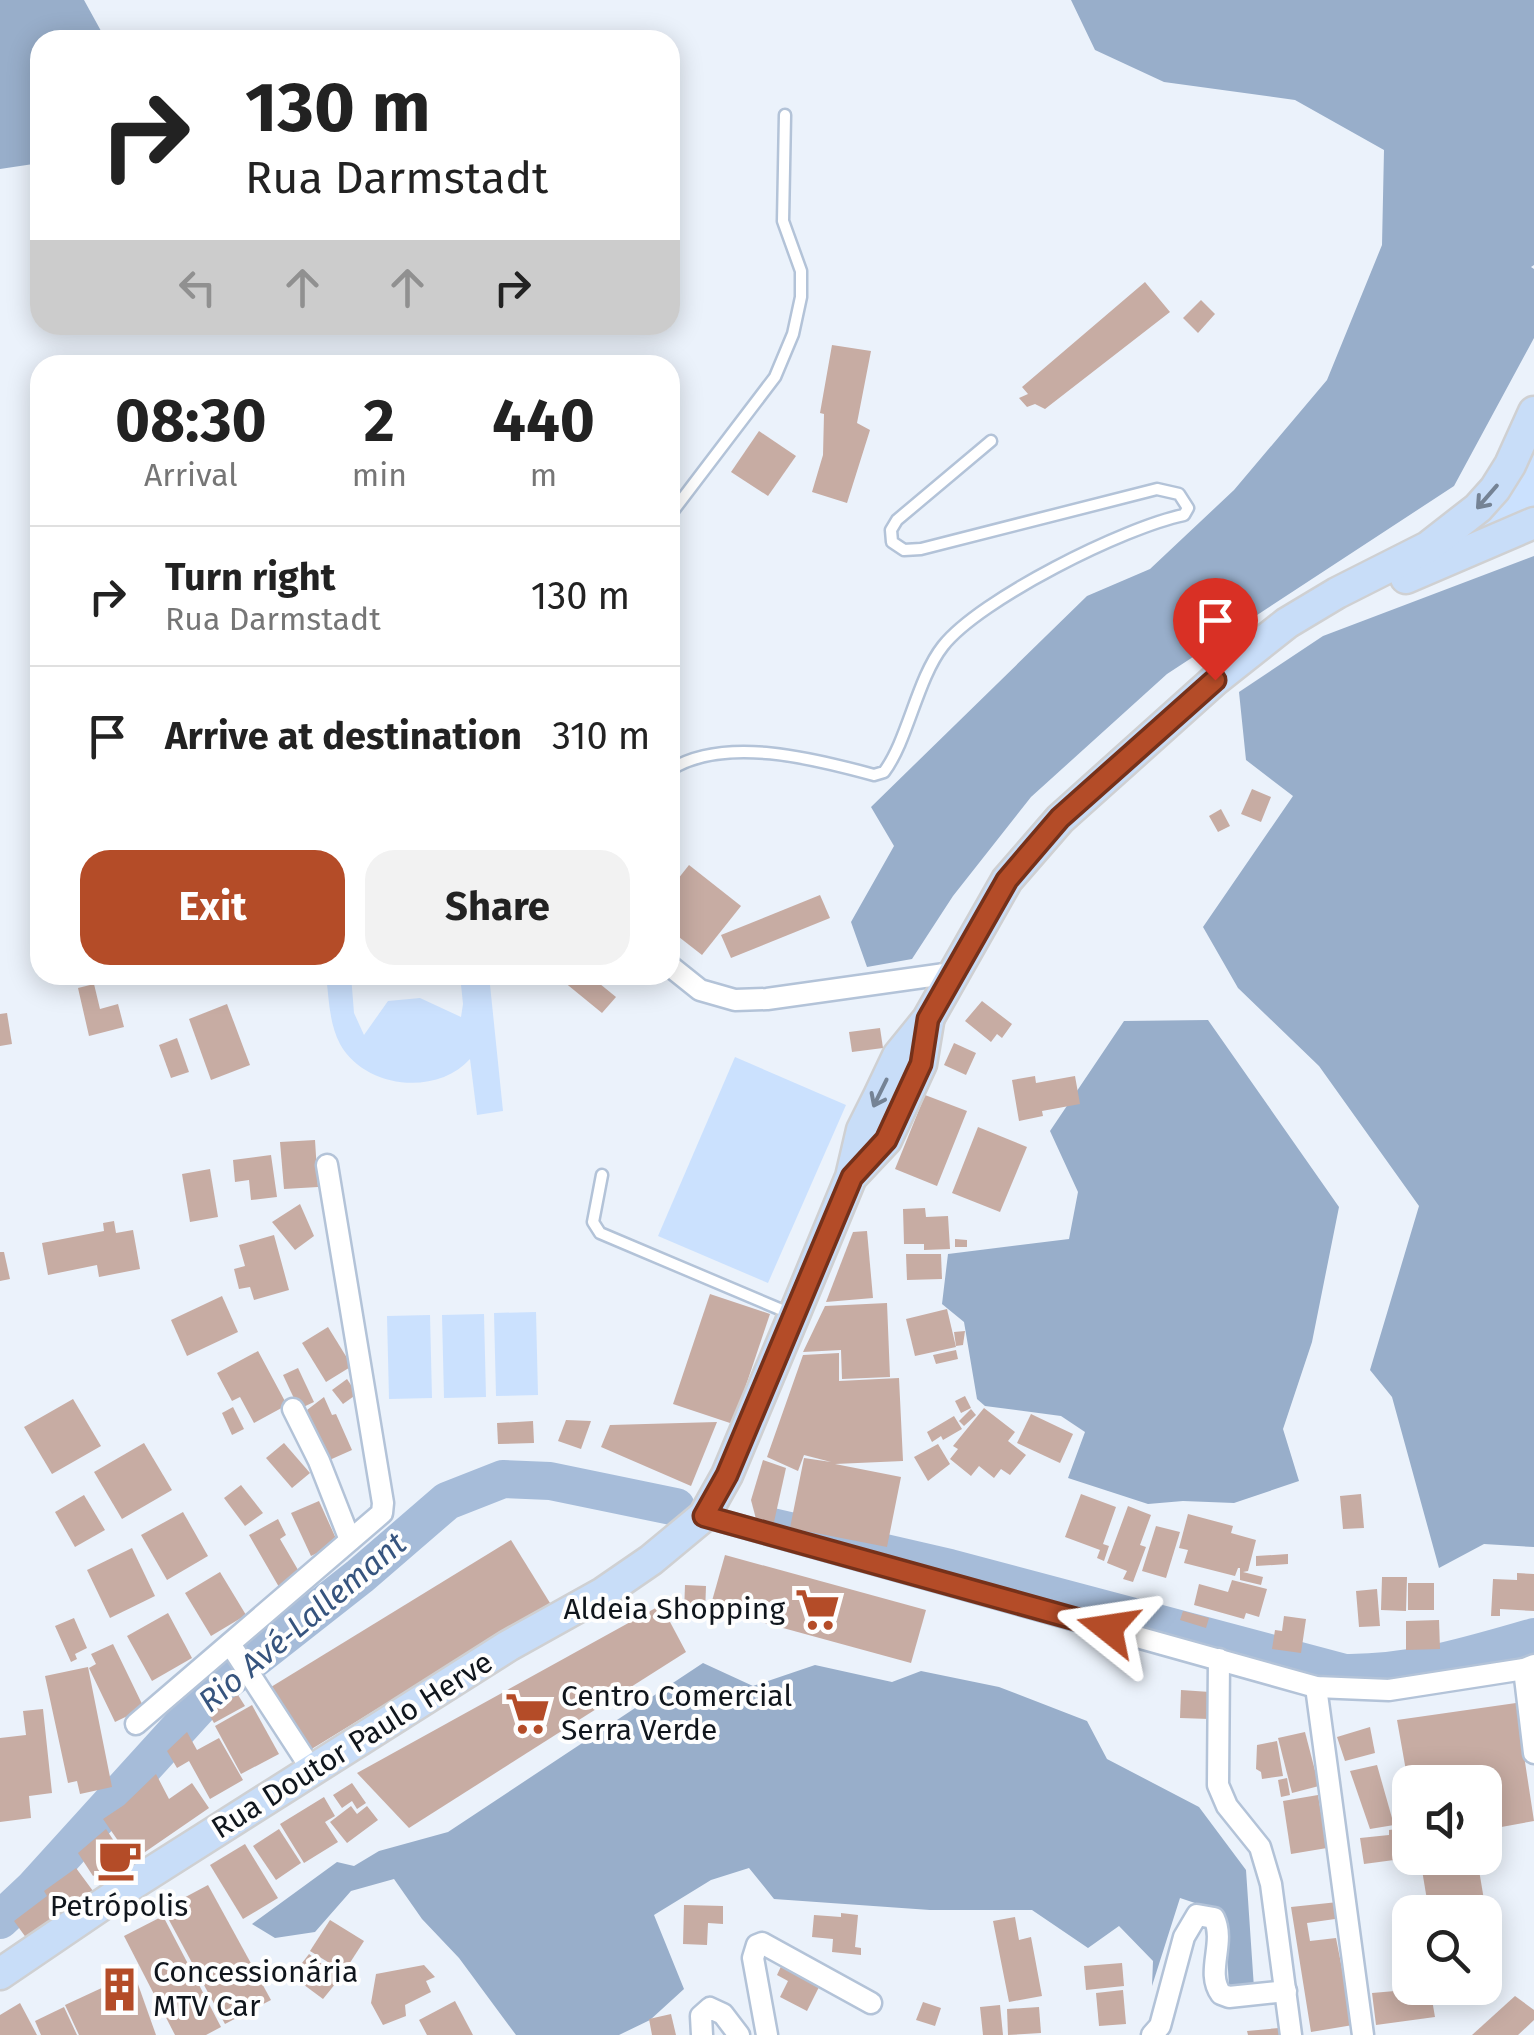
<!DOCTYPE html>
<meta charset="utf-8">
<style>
body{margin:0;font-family:"Fira Sans",sans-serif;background:#f2f2f2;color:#222;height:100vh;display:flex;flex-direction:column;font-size:38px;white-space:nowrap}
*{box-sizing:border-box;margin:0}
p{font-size:32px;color:#767676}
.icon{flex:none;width:55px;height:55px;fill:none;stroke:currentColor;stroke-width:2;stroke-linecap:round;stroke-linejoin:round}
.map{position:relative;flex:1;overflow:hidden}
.side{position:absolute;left:30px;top:355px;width:650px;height:630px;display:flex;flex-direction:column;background:#fff;border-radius:30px;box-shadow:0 5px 25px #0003}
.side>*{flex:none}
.hud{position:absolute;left:30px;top:30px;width:650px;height:305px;border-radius:30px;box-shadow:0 5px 25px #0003;background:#fff;color:#222;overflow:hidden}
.tools{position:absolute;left:1392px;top:1765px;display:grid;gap:20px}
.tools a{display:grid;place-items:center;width:110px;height:110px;border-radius:20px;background:#fff;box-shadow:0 5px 25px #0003;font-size:50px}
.pin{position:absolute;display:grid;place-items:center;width:85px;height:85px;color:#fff;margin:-102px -42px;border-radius:50% 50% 50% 0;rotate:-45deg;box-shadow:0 0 10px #0007}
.pin .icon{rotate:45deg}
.me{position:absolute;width:110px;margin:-55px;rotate:285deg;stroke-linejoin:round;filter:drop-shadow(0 0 8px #0008)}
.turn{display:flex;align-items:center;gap:35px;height:210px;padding:0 50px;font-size:45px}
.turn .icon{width:130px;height:130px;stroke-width:2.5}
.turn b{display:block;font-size:70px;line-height:85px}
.lanes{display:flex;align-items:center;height:95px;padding:0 50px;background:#0003;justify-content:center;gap:50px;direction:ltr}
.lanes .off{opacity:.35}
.eta{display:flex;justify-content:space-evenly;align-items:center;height:170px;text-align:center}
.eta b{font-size:60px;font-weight:700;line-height:70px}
.button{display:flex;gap:20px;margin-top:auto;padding:20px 50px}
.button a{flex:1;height:115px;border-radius:30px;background:#b44c28;color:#fff;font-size:40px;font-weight:700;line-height:115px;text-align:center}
.button a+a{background:#f2f2f2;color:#222}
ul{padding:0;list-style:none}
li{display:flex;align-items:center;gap:30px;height:140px;padding:0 50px;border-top:2px solid #e0e0e0}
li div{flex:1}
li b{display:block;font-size:38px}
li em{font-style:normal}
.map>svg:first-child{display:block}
.green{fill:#cbe1fe}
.forest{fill:#98aeca}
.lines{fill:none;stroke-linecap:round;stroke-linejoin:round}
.river{stroke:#a6bcd9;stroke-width:38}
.building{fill:#c7aca3}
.lane-casing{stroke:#b3c3d8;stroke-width:15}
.street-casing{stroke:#b3c3d8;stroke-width:25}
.primary-casing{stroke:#cfd0d2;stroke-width:35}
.lane{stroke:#fff;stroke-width:10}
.street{stroke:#fff;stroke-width:20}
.primary{stroke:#c8ddf8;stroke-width:30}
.oneway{stroke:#758395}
.route-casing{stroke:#75311a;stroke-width:25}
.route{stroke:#b44c28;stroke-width:18}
.labels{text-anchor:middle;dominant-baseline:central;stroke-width:8;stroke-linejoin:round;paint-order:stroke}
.poi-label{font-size:30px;fill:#10161d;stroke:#fefefe;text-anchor:start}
.street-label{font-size:30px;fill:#10161d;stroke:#fefefe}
.water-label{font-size:32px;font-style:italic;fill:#36547e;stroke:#fefefe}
</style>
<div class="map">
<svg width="1534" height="2035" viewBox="0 0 1534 2035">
<rect width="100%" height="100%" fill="#ebf2fb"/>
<g class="green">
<polygon points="1534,445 1534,513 1432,557"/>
<path d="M326,975h25l3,38 10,22 24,-34 32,-3 41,19 2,-13 -3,-29h29l14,136 -26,4 -7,-56c-33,37 -105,30 -130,-15 -11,-21 -11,-45 -14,-69z"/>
<polygon points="735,1057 846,1105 768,1283 658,1236"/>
<polygon points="536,1312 538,1395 496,1396 494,1313"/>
<polygon points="484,1314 486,1397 444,1398 442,1315"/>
<polygon points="430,1315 432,1398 389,1399 387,1316"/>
</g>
<g class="forest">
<polygon points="0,0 84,0 106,40 40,40 40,163 0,169"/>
<polygon points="1071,0 1534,0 1534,265 1531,267 1534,269 1534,338 1454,486 1167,674 1031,797 953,896 912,959 867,967 851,922 894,846 871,807 1087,596 1150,569 1234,490 1327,380 1382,245 1384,150 1295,100 1164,82 1095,50"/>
<polygon points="1534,556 1534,1547 1484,1544 1439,1568 1392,1397 1370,1370 1419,1206 1319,1066 1238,988 1203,927 1293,796 1246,760 1239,692 1323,636"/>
<polygon points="1208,1020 1339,1207 1312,1342 1283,1429 1299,1481 1234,1503 1183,1501 1148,1504 1068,1478 1085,1432 1061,1416 985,1406 977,1399 964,1322 942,1304 948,1254 1069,1239 1078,1192 1050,1131 1124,1021"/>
<polygon points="703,1663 753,1686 815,1665 892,1682 921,1671 999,1687 1087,1721 1107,1759 1199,1807 1246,1870 1254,1988 1229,1988 1225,1913 1180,1898 1152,1986 1153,1961 1119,1926 1088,1948 1032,1910 930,1910 774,1899 749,1868 711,1880 654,1915 684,1989 650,2020 619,2035 516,2035 459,1958 422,1919 394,1879 351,1891 315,1932 275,1938 252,1924 337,1862 354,1866 379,1851 448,1832"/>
</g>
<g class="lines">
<g class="river">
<path d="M772,1527l178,41 395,105c66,1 126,-18 189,-36"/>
<polyline points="0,1920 34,1888 211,1693 360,1576 447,1501 503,1479 550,1481 676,1507"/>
</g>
</g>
<g class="building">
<polygon points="1145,282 1170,312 1045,409 1035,404 1027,407 1019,398 1028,394 1022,387"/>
<polygon points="1201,300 1215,314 1198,333 1183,318"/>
<polygon points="832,345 871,351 857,423 870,430 847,503 812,492 823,455 824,414 820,413"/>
<polygon points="759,431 796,456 768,496 731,472"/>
<polygon points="1252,789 1271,797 1261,822 1241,814"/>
<polygon points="1221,809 1230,826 1218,832 1209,816"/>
<polygon points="689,865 741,906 702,955 670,930 670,889"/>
<polygon points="820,895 830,918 731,958 721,935"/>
<polygon points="560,975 589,975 616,997 602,1013 558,977"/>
<polygon points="94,984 100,1009 118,1004 124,1027 89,1036 78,988"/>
<polygon points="982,1001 1012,1024 1002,1038 997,1034 991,1042 965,1021"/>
<polygon points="227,1004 250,1065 211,1080 189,1019"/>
<polygon points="7,1013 12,1044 0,1046 0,1014"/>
<polygon points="880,1028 883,1048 852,1052 849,1032"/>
<polygon points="177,1038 189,1072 171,1078 159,1045"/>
<polygon points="954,1043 976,1053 966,1075 944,1065"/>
<polygon points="1035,1076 1036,1083 1075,1076 1080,1104 1042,1111 1043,1116 1019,1121 1012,1080"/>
<polygon points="925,1095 967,1111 937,1186 895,1169"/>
<polygon points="978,1127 1027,1147 1000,1212 952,1193"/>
<polygon points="315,1140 318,1187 284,1189 280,1142"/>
<polygon points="271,1155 277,1197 251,1200 249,1180 235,1182 233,1160"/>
<polygon points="210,1169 218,1217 190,1222 182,1174"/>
<polygon points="300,1204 314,1236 295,1250 272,1222"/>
<polygon points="925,1208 926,1217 948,1216 950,1249 924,1250 924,1244 904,1244 903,1209"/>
<polygon points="114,1221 116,1233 133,1230 140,1269 99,1277 97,1265 48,1275 42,1243 104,1231 103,1223"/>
<polygon points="867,1231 873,1298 826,1302 853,1232"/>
<polygon points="274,1235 289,1290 254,1300 250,1287 239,1289 234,1269 245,1266 239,1245"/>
<polygon points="955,1239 967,1240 967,1247 955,1247"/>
<polygon points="0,1252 4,1252 10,1279 0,1281"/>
<polygon points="906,1254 941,1254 942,1279 907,1280"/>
<polygon points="710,1294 770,1314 733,1424 673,1404"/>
<polygon points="222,1296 238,1332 187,1356 171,1320"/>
<polygon points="887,1303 890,1377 842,1379 841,1350 803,1352 825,1306"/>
<polygon points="947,1309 956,1347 915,1356 906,1319"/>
<polygon points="328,1327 352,1366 326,1382 302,1343"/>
<polygon points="965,1331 963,1345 956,1346 954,1332"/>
<polygon points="956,1350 958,1359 936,1364 933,1355"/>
<polygon points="258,1351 287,1405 254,1423 240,1397 232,1401 217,1373"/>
<polygon points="839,1353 839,1381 899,1378 903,1461 835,1464 901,1477 887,1547 790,1528 804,1458 831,1462 804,1455 798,1471 767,1457 803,1355"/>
<polygon points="298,1368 314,1402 299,1409 283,1375"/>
<polygon points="347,1379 357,1394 343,1404 332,1390"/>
<polygon points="965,1396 971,1408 961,1413 955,1401"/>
<polygon points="324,1397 332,1415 336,1414 352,1450 325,1462 309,1425 313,1424 307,1410"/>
<polygon points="73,1399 101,1446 52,1474 24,1427"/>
<polygon points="233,1407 244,1429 232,1435 222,1413"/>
<polygon points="984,1408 1015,1432 1008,1441 1026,1455 1010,1475 1001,1469 994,1478 979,1466 971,1476 950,1459 958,1449 953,1446"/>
<polygon points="971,1409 976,1415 964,1426 959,1421"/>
<polygon points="1031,1414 1073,1434 1060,1463 1017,1443"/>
<polygon points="954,1416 962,1429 943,1440 941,1436 932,1442 927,1432"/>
<polygon points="566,1420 591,1421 581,1449 558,1441"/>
<polygon points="533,1421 534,1443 498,1444 497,1423"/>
<polygon points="717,1422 691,1486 601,1447 610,1425"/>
<polygon points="144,1443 172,1490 122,1519 94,1472"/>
<polygon points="284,1443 310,1473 292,1488 266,1458"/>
<polygon points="938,1444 950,1464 928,1481 914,1457"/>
<polygon points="763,1460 786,1468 774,1522 756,1519 751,1500"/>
<polygon points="241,1485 263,1513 245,1526 224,1498"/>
<polygon points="1081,1494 1116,1507 1103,1544 1109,1546 1104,1561 1097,1558 1100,1550 1065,1537"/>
<polygon points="1361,1494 1364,1528 1343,1529 1340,1496"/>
<polygon points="84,1495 105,1530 75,1547 55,1512"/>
<polygon points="319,1501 338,1543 311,1556 291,1513"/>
<polygon points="1128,1506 1151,1515 1140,1545 1146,1547 1133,1582 1123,1579 1127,1571 1107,1563"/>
<polygon points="183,1512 208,1556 167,1580 141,1535"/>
<polygon points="1188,1514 1233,1526 1231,1533 1256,1540 1248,1571 1243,1572 1263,1577 1261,1585 1240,1580 1240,1568 1238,1568 1235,1576 1184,1563 1188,1550 1179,1548"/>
<polygon points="278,1519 286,1535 280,1539 301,1575 279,1587 249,1535"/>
<polygon points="1156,1526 1180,1532 1166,1578 1142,1571"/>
<polygon points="511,1540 550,1603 310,1750 271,1687"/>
<polygon points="132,1548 155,1596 110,1618 87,1570"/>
<polygon points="1288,1554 1288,1564 1256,1566 1256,1556"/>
<polygon points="725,1555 926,1610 911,1663 710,1608"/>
<polygon points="220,1572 246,1615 211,1636 185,1593"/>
<polygon points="1517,1573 1534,1574 1534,1611 1500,1609 1500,1616 1491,1616 1493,1579 1517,1580"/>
<polygon points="1382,1577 1407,1577 1406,1611 1381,1610"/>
<polygon points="1232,1580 1267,1589 1259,1617 1246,1613 1244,1619 1194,1605 1199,1584 1228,1592"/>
<rect x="1408" y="1583" width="26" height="27"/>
<polygon points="685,1585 706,1586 705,1614 684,1613"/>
<polygon points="1377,1589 1380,1626 1359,1627 1356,1591"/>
<polygon points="661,1605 686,1652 409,1828 357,1773"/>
<polygon points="1183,1611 1209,1618 1206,1628 1180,1620"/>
<polygon points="168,1613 192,1658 152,1681 127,1636"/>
<polygon points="1284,1616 1306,1619 1301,1653 1272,1649 1275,1630 1282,1631"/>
<polygon points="74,1618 87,1648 75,1654 77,1659 71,1662 55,1626"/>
<polygon points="1439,1620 1440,1649 1406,1650 1406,1621"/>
<polygon points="113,1644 144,1708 115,1722 89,1668 96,1664 91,1654"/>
<polygon points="88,1667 112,1787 80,1794 77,1781 68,1783 45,1676"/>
<polygon points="1181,1690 1210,1692 1209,1719 1180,1718"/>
<polygon points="238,1695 245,1706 214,1723 207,1711"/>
<polygon points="1516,1703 1534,1821 1485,1830 1485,1782 1408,1782 1397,1720"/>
<polygon points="252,1705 279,1754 241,1774 215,1726"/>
<polygon points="43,1709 52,1793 29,1796 31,1818 0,1822 0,1738 26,1735 23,1711"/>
<polygon points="1370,1727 1375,1753 1345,1761 1337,1737"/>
<polygon points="187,1732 197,1750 219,1738 243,1780 210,1799 189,1761 177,1768 167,1751"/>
<polygon points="1305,1732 1319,1786 1292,1793 1278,1738"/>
<polygon points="1277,1741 1283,1776 1262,1779 1261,1772 1256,1769 1257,1745"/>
<polygon points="1377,1765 1394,1825 1370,1829 1350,1771"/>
<polygon points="156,1774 169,1799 192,1783 209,1808 132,1861 103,1819 124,1805"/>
<polygon points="1287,1778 1290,1795 1281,1797 1278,1780"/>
<polygon points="352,1783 366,1803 357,1809 352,1801 342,1808 333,1795"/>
<polygon points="1318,1795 1327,1848 1291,1854 1283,1801"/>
<polygon points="324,1797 335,1816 325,1822 338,1842 304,1863 280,1824"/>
<polygon points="351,1806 357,1814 367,1806 378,1820 347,1843 330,1822"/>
<polygon points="1405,1828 1409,1858 1364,1864 1360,1838 1389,1835 1389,1830"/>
<polygon points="106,1829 124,1856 93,1876 78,1853"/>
<polygon points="279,1829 301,1863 276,1880 253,1846"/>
<polygon points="245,1844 278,1898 243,1919 210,1865"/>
<polygon points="1420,1858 1477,1858 1486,1912 1429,1912"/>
<polygon points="76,1868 93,1891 27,1939 14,1921 47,1896 44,1891"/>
<polygon points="208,1885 271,2000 225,2024 163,1909"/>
<polygon points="1338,1902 1342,1918 1307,1923 1310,1941 1336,1938 1353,2025 1311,2032 1291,1907"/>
<polygon points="684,1905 723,1906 723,1924 708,1923 707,1945 683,1944"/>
<polygon points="841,1913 858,1915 855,1947 861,1948 861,1955 832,1952 833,1939 812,1937 814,1915 841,1917"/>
<polygon points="163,1916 221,2027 206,2035 175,2035 124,1936"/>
<polygon points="1015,1917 1019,1940 1031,1937 1042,1996 1009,2002 993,1921"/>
<polygon points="1485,1917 1495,1960 1485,1961"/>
<polygon points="330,1920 364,1941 344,1972 310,1951"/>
<polygon points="309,1954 340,1978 323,1999 292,1976"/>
<polygon points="784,1960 823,1979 807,2011 780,1997 788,1981 777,1975"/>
<polygon points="1122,1963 1124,1986 1086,1990 1084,1966"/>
<polygon points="424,1965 435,1977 426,1981 431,1992 405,2005 406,2016 383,2025 371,2003 376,1974"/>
<polygon points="134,1973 156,2035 79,2035 65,2005"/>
<polygon points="1430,1988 1435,2017 1376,2025 1372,1993"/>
<polygon points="1123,1990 1126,2024 1099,2026 1096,1993"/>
<polygon points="1515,1996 1534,2010 1534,2020 1518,2035 1472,2035"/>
<polygon points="455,2001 473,2035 427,2035 419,2020"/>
<polygon points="923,2002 941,2008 935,2026 916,2020"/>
<polygon points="20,2003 37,2035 0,2035 0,2015"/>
<polygon points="1000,2005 1003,2035 983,2035 980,2007"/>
<polygon points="64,2007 77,2035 41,2035 35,2021"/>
<polygon points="1039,2007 1041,2033 1008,2035 1007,2009"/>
<polygon points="671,2014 676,2035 652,2035 649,2019"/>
<polygon points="1279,2028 1280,2035 1248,2035 1247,2031"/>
</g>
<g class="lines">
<defs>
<g id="lane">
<polyline points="670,515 775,377 793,334 801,297 801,271 783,221 785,115"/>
<path d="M670,770c54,-35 146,-11 204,5l10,-3c24,-32 33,-93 59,-126 37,-47 182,-119 241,-131l4,-7 -9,-14 -22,-5 -236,60 -17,1 -12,-8 -1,-12 6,-10 94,-79"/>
<polyline points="602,1175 593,1222 600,1233 789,1313"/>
</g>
<g id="street">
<polyline points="670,966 700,990 735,1000 767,999 952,973"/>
<polyline points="293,1409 319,1461 350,1540"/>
<polyline points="704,1516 1316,1687 1389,1690 1524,1669 1534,1665"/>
<polyline points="230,1644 312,1770"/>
<polyline points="1219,1659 1218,1785 1227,1806 1260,1847 1271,1884 1291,2035"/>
<polyline points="1524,1669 1534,1753"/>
<polyline points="1316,1687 1363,2035"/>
<polyline points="136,1724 382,1513 383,1503 327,1165"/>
<polyline points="702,2035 701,2016 710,2008 723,2014 739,2035"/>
<polyline points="767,2035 753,1958 757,1945 762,1943 871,2003"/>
<path d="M1152,2035l8,-9 24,-89 13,-22 17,3c12,25 -9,54 7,76l8,3 57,-6"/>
</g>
<g id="primary">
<polyline points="1406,578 1534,523"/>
<polyline points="853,1175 886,1140 921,1064 928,1022"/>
<polyline points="0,1974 128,1887 508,1646 603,1593 651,1560 704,1516 727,1475 794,1315 851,1177 862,1130 879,1096 898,1056 928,1019 1007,880 1060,819 1215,680 1287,623 1337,593 1428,547 1478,508 1495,489 1510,465 1534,412"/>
</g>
</defs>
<use href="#lane" class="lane-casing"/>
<use href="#street" class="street-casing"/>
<use href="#primary" class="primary-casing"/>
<use href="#lane" class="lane"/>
<use href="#street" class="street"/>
<use href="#primary" class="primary"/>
</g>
<defs><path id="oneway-shaft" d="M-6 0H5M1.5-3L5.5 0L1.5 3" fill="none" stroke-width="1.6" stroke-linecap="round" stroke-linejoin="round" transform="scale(2.5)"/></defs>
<g class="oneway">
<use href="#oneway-shaft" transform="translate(1487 497) rotate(131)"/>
<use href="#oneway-shaft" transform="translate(880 1093) rotate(116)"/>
</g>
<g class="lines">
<defs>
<polyline id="route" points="1108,1628 704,1516 727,1475 852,1177 886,1140 921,1064 928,1019 1007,880 1060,818 1215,680"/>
</defs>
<use href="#route" class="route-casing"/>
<use href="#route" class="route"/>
</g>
<defs>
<symbol id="supermarket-bare" viewBox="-9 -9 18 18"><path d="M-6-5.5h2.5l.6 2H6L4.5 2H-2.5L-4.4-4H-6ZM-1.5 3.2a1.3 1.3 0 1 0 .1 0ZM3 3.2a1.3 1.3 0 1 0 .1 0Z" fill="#b44c28" stroke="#fefefe" stroke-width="2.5" paint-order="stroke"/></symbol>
<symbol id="cafe-bare" viewBox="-9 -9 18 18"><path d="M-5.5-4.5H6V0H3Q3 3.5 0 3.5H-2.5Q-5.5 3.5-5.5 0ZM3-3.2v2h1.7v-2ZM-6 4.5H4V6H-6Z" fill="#b44c28" stroke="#fefefe" stroke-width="2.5" paint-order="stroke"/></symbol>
<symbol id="building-bare" viewBox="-9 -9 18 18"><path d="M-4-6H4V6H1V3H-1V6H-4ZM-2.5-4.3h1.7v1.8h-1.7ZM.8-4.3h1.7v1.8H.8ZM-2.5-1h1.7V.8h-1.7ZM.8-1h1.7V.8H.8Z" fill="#b44c28" stroke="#fefefe" stroke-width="2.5" paint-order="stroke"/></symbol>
</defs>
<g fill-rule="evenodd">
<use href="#supermarket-bare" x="786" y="1578" width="63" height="63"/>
<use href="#supermarket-bare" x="496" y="1682" width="63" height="63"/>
<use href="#cafe-bare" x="88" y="1828" width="63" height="63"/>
<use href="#building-bare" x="88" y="1958" width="63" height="63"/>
</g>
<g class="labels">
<g class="poi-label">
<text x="785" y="1609" text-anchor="end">Aldeia Shopping</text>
<text x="561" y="1696">Centro Comercial<tspan x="561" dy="34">Serra Verde</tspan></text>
<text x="119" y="1906" text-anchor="middle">Petrópolis</text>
<text x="153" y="1972">Concessionária<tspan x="153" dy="34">MTV Car</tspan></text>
</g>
<g class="street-label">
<text transform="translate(352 1745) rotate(-32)">Rua Doutor Paulo Herve</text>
</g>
<g class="water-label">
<text transform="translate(302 1622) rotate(-40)">Rio Avé‐Lallemant</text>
</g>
</g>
</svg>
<div class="tools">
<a><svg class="icon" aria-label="sound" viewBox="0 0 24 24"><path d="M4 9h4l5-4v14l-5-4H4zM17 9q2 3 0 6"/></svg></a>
<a><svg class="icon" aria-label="search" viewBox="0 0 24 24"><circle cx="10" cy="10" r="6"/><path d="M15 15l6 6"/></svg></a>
</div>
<div class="pin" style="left:1215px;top:680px;background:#d93025"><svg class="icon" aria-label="arrive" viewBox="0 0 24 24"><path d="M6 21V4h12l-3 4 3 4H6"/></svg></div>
<svg class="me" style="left:1108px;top:1628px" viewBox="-20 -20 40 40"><path d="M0-17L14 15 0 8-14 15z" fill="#b44c28" stroke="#fff" stroke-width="4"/></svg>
<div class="hud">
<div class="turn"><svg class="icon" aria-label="right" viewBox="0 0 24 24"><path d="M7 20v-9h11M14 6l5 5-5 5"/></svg><div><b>130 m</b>Rua Darmstadt</div></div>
<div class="lanes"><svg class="icon off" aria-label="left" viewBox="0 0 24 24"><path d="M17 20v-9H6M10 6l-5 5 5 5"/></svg><svg class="icon off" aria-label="ahead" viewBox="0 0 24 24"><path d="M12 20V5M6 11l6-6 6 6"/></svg><svg class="icon off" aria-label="ahead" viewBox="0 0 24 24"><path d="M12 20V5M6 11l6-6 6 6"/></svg><svg class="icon" aria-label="right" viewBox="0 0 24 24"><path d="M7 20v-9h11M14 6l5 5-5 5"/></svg></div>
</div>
<section class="side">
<div class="eta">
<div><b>08:30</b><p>Arrival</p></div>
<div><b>2</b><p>min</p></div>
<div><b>440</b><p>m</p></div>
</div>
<ul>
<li><svg class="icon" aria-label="right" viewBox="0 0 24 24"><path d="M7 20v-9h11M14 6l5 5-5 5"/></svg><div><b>Turn right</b><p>Rua Darmstadt</p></div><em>130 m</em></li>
<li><svg class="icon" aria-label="arrive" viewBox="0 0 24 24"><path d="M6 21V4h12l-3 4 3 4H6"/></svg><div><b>Arrive at destination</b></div><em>310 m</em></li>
</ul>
<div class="button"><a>Exit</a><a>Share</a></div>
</section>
</div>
